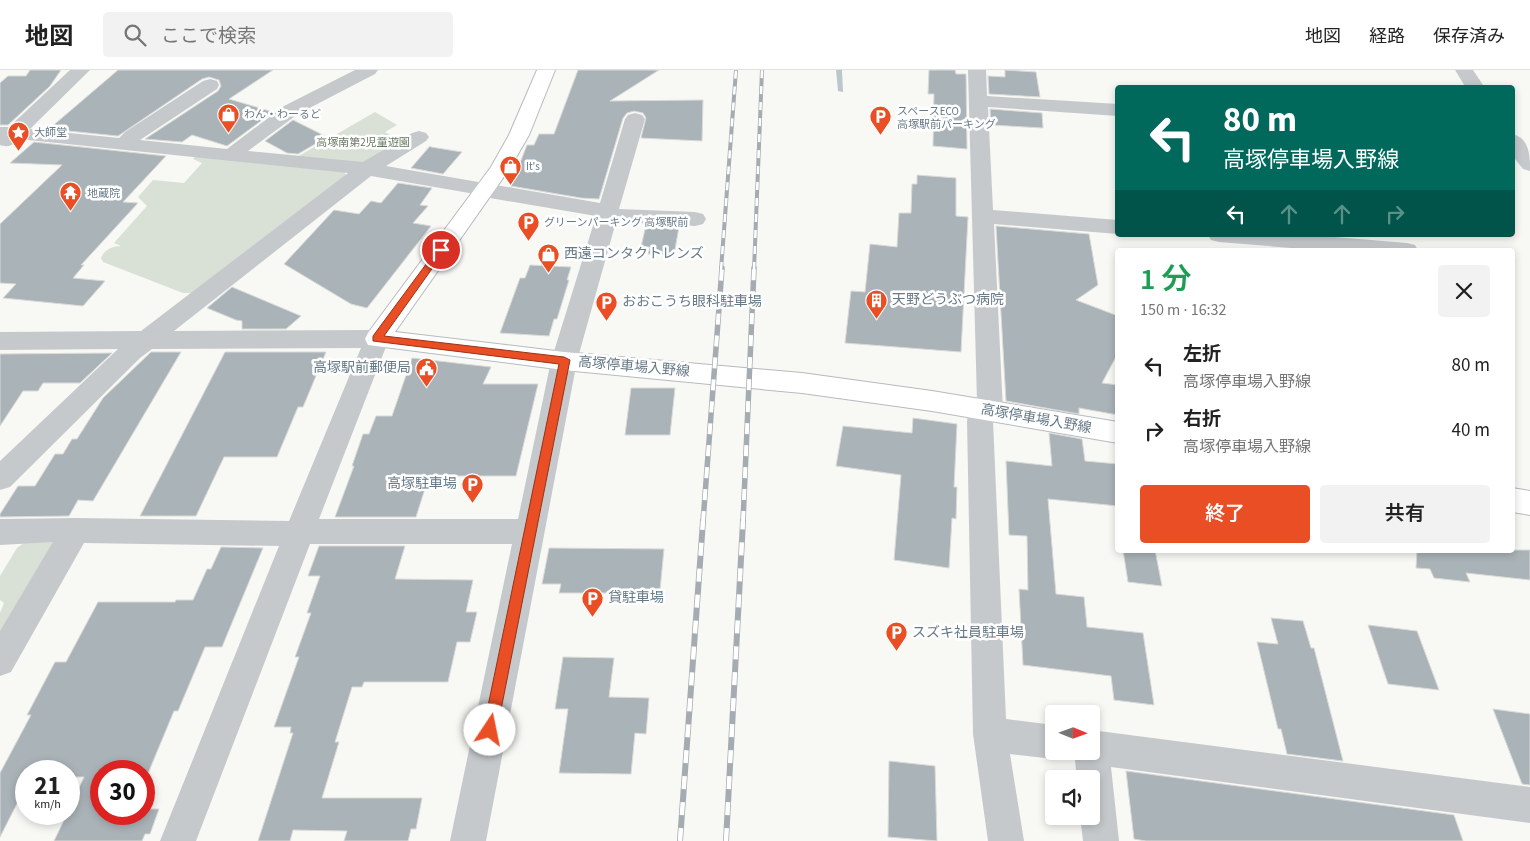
<!DOCTYPE html>
<html lang="ja">
<meta charset="utf-8">
<style>
body{margin:0;font-family:"Source Sans 3","Noto Sans JP",sans-serif;background:#f2f2f2;color:#222;height:100vh;display:flex;flex-direction:column;font-size:19px;white-space:nowrap}
*{box-sizing:border-box;margin:0}
p{font-size:16px;color:#767676}
.icon{flex:none;width:28px;height:28px;fill:none;stroke:currentColor;stroke-width:2;stroke-linecap:round;stroke-linejoin:round}
.map{position:relative;flex:1;overflow:hidden}
.side{position:absolute;left:1115px;top:178px;width:400px;height:305px;display:flex;flex-direction:column;background:#fff;border-radius:5px;box-shadow:0 2px 8px #0003}
.side>*{flex:none}
.hud{position:absolute;left:1115px;top:15px;width:400px;height:152px;border-radius:5px;box-shadow:0 2px 8px #0003;background:#00695c;color:#fff;overflow:hidden}
.needle{width:32px;rotate:91deg}
.buttons{position:absolute;left:1045px;top:635px;display:grid;gap:10px}
.buttons a{display:grid;place-items:center;width:55px;height:55px;border-radius:5px;background:#fff;box-shadow:0 2px 8px #0003;font-size:25px}
.speed{position:absolute;left:15px;top:690px;display:flex;gap:10px;font-size:25px;font-weight:700;text-align:center}
.speed>*{display:grid;place-content:center;width:65px;height:65px;border-radius:50%;background:#fff;box-shadow:0 2px 8px #0003;line-height:1}
.speed small{font-size:12px;font-weight:400}
.speed .limit{border:8px solid #d22;background:#fff;color:#111}
.pin{position:absolute;display:grid;place-items:center;width:42px;height:42px;color:#fff;margin:-21px;border:2px solid #fff;border-radius:50%;box-shadow:0 1px 5px #0007}
.me{position:absolute;width:55px;margin:-28px;rotate:11deg;stroke-linejoin:round;filter:drop-shadow(0 0 4px #0008)}
.turn{display:flex;align-items:center;gap:18px;height:105px;padding:0 25px;font-size:22px}
.turn .icon{width:65px;height:65px;stroke-width:2.5}
.turn b{display:block;font-size:35px;line-height:42px}
.lanes{display:flex;align-items:center;height:48px;padding:0 25px;background:#0003;justify-content:center;gap:25px;direction:ltr}
.lanes .off{opacity:.35}
.round{display:grid;place-items:center;flex:none;width:52px;height:52px;border-radius:5px;background:#f2f2f2}
.overview{display:flex;align-items:center;justify-content:space-between;height:85px;padding:0 25px}
h1{font-size:30px;font-weight:600;line-height:38px;color:#1e9e55}
.action{display:flex;gap:10px;margin-top:auto;padding:10px 25px}
.action a{flex:1;height:58px;border-radius:5px;background:#e94e24;color:#fff;font-size:20px;font-weight:600;line-height:58px;text-align:center}
.action a+a{background:#f2f2f2;color:#222}
ul{padding:0;list-style:none}
li{display:flex;align-items:center;gap:15px;height:65px;padding:0 25px}
li div{flex:1}
li b{display:block;font-size:19px}
li em{font-style:normal}
header{display:flex;align-items:center;gap:30px;box-sizing:border-box;height:70px;padding:0 25px;background:#fff;border-bottom:1px solid #e0e0e0}
header strong{font-size:24px}
nav{display:flex;gap:28px;margin-inline-start:auto;font-size:18px}
.search{width:350px;height:45px;background:#f2f2f2;display:flex;align-items:center;gap:12px;box-sizing:border-box;padding:0 18px;border-radius:5px;color:#767676;font-size:19px}
.map>svg:first-child{display:block}
.green{fill:#d9e0d6}
.lines{fill:none;stroke-linecap:round;stroke-linejoin:round}
.stream{fill:#bbc8cb;fill-rule:evenodd}
.building{fill:#aab3b8;stroke:#dadad7}
.major-casing{stroke:#b6bbbe;stroke-width:2}
.minor{fill:#c5c9cc;fill-rule:evenodd}
.major{fill:#fff;fill-rule:evenodd}
.rail-far2-casing{stroke:#a5acb1;stroke-width:4}
.rail-far1-casing{stroke:#a5acb1;stroke-width:5.5}
.rail-casing{stroke:#a5acb1;stroke-width:6}
.rail-far2{stroke:#fff;stroke-width:2.5;stroke-dasharray:8;stroke-linecap:butt}
.rail-far1{stroke:#fff;stroke-width:4;stroke-dasharray:11;stroke-linecap:butt}
.rail{stroke:#fff;stroke-width:4.5;stroke-dasharray:13;stroke-linecap:butt}
.route{fill:#e94e24;stroke:#973317}
.labels{text-anchor:middle;dominant-baseline:central;stroke-width:5;stroke-linejoin:round;paint-order:stroke}
.far-poi-label{font-size:11px;fill:#667987;stroke:#fff;text-anchor:start}
.far-park-label{font-size:11px;fill:#667961;stroke:#fff}
.poi-label{font-size:14px;fill:#667987;stroke:#fff;text-anchor:start}
.street-label{font-size:14px;fill:#667987;stroke:#fff}
</style>
<header>
<strong>地図</strong>
<div class="search"><svg class="icon" aria-label="search" viewBox="0 0 24 24"><circle cx="10" cy="10" r="6"/><path d="M15 15l6 6"/></svg>ここで検索</div>
<nav><a>地図</a><a>経路</a><a>保存済み</a></nav>
</header>
<div class="map">
<svg width="1530" height="771" viewBox="0 0 1530 771">
<rect width="100%" height="100%" fill="#f8f8f5"/>
<g class="green">
<polygon points="375,42 397,55 385,62 402,72 362,94 297,87"/>
<path d="M196,86l149,16 1,4 -149,117h-14l-80,-31 -2,-4c3,-8 11,-12 20,-12l-7,-3 33,-37 -9,-9 15,-17 31,3 18,-20 -9,-4z"/>
<polygon points="53,471 55,476 0,572 0,543 4,533 0,530 0,506 17,478 25,472"/>
</g>
<g class="lines">
<polygon class="stream" points="836,0 842,0 843,22 838,21"/>
</g>
<g class="building">
<polygon points="30,0 61,0 50,16 8,55 0,55 0,13 8,6 26,6"/>
<polygon points="118,0 273,0 229,29 273,42 227,76 192,65 182,72 145,69 218,21 221,16 219,10 209,7 202,9 118,66 49,59"/>
<polygon points="578,0 659,0 610,31 703,30 702,71 641,68 646,48 643,43 634,41 627,43 623,48 599,129 581,128 511,116 527,75 534,75 539,64 554,64"/>
<polygon points="929,0 955,0 956,4 966,4 967,79 933,76 934,24 928,24"/>
<polygon points="1005,0 1036,2 1040,27 989,24 988,6 1005,7"/>
<polygon points="990,39 1042,43 1043,58 991,55"/>
<polygon points="293,50 327,67 298,84 287,83 265,71"/>
<polygon points="34,72 166,86 123,132 138,133 81,195 84,195 73,208 105,211 83,236 3,228 16,214 0,213 0,154 62,95 10,93"/>
<polygon points="430,76 431,77 462,82 443,104 411,98"/>
<polygon points="917,105 956,108 956,146 968,147 961,282 845,273 851,221 865,222 870,174 897,177 899,143 911,143 912,114 917,114"/>
<polygon points="398,113 432,118 420,135 428,136 413,153 431,156 367,238 351,234 284,194 334,140 359,144 371,131 381,133"/>
<polygon points="646,155 679,157 674,185 648,184 650,177 641,177"/>
<polygon points="996,156 1089,164 1098,215 1076,230 1118,246 1118,283 1102,313 1118,315 1118,345 1079,338 1079,344 1006,331"/>
<polygon points="530,195 571,197 567,210 569,210 557,249 554,249 549,266 500,263 520,208 525,208"/>
<polygon points="232,217 301,246 286,259 242,259 242,251 236,250 207,238"/>
<polygon points="151,282 181,282 93,431 78,430 69,446 0,447 0,444 18,416 35,416 55,384 63,384 72,369 77,369 103,328"/>
<polygon points="225,282 326,282 303,337 298,337 277,387 224,387 196,446 140,446"/>
<polygon points="112,283 80,313 43,313 38,321 23,321 0,356 0,284"/>
<polygon points="412,288 491,297 483,314 538,314 516,406 440,406 439,409 428,409 416,447 335,447 354,396 352,396 363,364 369,364 376,346 392,346"/>
<polygon points="631,318 675,318 670,365 625,365"/>
<polygon points="913,348 957,354 954,417 957,417 956,449 952,448 949,498 894,490 901,405 836,396 843,356 912,363"/>
<polygon points="1049,363 1082,369 1085,391 1118,394 1118,436 1048,429 1056,524 1084,527 1087,557 1143,563 1154,635 1114,630 1111,606 1023,595 1019,519 1028,520 1027,466 1009,465 1006,391 1052,396"/>
<polygon points="319,476 405,476 395,509 473,510 466,542 477,542 470,572 457,572 448,612 364,612 362,617 352,617 335,672 339,672 322,728 422,728 416,759 411,759 408,771 344,771 347,761 293,760 290,771 258,771 293,663 290,663 291,657 274,657 299,587 295,587 311,543 307,543 320,506 308,506"/>
<polygon points="221,477 263,478 222,577 205,577 178,641 174,641 144,713 144,701 101,701 101,744 144,744 144,739 159,739 150,764 145,764 142,771 54,771 67,744 69,744 69,739 84,707 69,707 69,701 26,701 26,716 0,767 0,703 31,645 27,645 55,592 66,592 98,532 175,532 176,530 193,530 207,499 211,499"/>
<polygon points="549,478 664,479 660,520 611,521 611,523 559,523 561,514 542,514"/>
<polygon points="1123,480 1155,480 1162,516 1128,512"/>
<polygon points="1417,480 1530,480 1530,510 1466,503 1470,512 1434,508 1430,499 1416,498"/>
<polygon points="1271,548 1303,551 1311,578 1314,578 1343,691 1287,684 1281,659 1278,659 1257,572 1278,574"/>
<polygon points="1368,555 1417,561 1439,620 1388,614"/>
<polygon points="563,587 614,588 609,627 649,628 646,664 635,663 631,704 559,703 568,639 555,639"/>
<polygon points="1493,639 1530,644 1530,715 1522,714"/>
<polygon points="889,691 935,696 937,771 888,767"/>
<polygon points="1126,701 1454,745 1463,771 1146,771 1134,769"/>
</g>
<g class="lines">
<defs>
<g id="major">
<polygon points="537,0 555,0 529,65 510,98 395,262 564,282 802,303 932,321 1118,352 1118,373 932,341 802,323 564,300 368,275 365,269 368,263 491,97 509,65"/>
<polygon points="1512,418 1530,421 1530,445 1512,442"/>
</g>
</defs>
<use href="#major" class="major-casing"/>
<g class="minor">
<path d="M70,0h20l-60,59 89,9 6,-6 78,-51 7,-2 7,2 2,4 -2,4 -77,51 87,9 57,-43 71,-36h23l-3,4 -77,40 -50,37 115,11 49,-29 7,-2 7,2 3,4 -3,4 -40,25 214,37 25,-84 3,-4 7,-2 7,2 3,4 -26,90 76,3 8,2 3,5 -3,5 -8,2 -79,-4 -39,139 -91,480h-36l62,-297h-202l-114,297h-36l119,-295 -195,-3 -73,129 -11,4v-45l53,-89 -53,3v-26l76,-1 213,3 72,-173 -209,1 -12,9 -130,129 -10,3v-29l118,-112 -118,1v-18l141,-1 207,-158 -329,-34c-6,6 -10,9 -19,6v-18h9zM371,106l104,18 9,3 112,19 -45,145 -33,158h-199l70,-180 -3,-6 -9,-3 -203,1z"/>
<polygon points="968,0 986,0 987,26 1118,34 1118,46 988,37 993,140 1118,150 1118,164 994,154 1003,341 999,348 993,351 1006,649 1054,655 1054,681 1067,681 1066,684 1054,689 1010,684 1024,771 988,771 973,664 967,351 969,339 973,332 977,331"/>
<polygon points="1455,0 1473,0 1485,18 1466,18"/>
<path d="M1512,64c18,4 18,22 18,37l-7,-2 -11,-14z"/>
<polygon points="1208,165 1310,165 1407,173 1415,175 1418,180 1316,180 1219,172 1211,170"/>
<polygon points="1091,660 1530,717 1530,753 1111,697 1119,771 1083,771 1080,746 1091,746 1091,709 1077,709 1074,681 1091,681"/>
</g>
<use href="#major" class="major"/>
<defs>
<g id="rail-far2">
<polyline points="721,200 736,0"/>
<polyline points="754,200 762,0"/>
</g>
<g id="rail-far1">
<polyline points="703,452 722,198"/>
<polyline points="743,452 754,198"/>
</g>
<g id="rail">
<polyline points="680,771 703,451"/>
<polyline points="726,771 743,451"/>
</g>
</defs>
<use href="#rail-far2" class="rail-far2-casing"/>
<use href="#rail-far1" class="rail-far1-casing"/>
<use href="#rail" class="rail-casing"/>
<use href="#rail-far2" class="rail-far2"/>
<use href="#rail-far1" class="rail-far1"/>
<use href="#rail" class="rail"/>
</g>
<polygon class="route" points="441,177 444,178 444,182 384,266 564,287 570,290 497,660 495,665 490,667 485,665 483,660 559,294 373,271 373,266 438,178"/>
<defs>
<symbol id="shop-pin" viewBox="-11 -11 22 30"><path d="M0 17L-7.5 6A9.5 9.5 0 1 1 7.5 6Z" fill="#e94e24" stroke="#fff"/><path d="M-5-2.5h2.3a2.7 3.5 0 0 1 5.4 0H5L5.5 6h-11ZM-1.5-2.5h3a1.5 2.3 0 0 0-3 0Z" fill="#fff"/></symbol>
<symbol id="parking-pin" viewBox="-11 -11 22 30"><path d="M0 17L-7.5 6A9.5 9.5 0 1 1 7.5 6Z" fill="#e94e24" stroke="#fff"/><path d="M-3.5-5.5H1a3.5 3.5 0 0 1 0 7H-1V5.5H-3.5ZM-1-3.4V-.6H.8a1.4 1.4 0 0 0 0-2.8Z" fill="#fff"/></symbol>
<symbol id="sight-pin" viewBox="-11 -11 22 30"><path d="M0 17L-7.5 6A9.5 9.5 0 1 1 7.5 6Z" fill="#e94e24" stroke="#fff"/><path d="M0-6L1.8-2.2L6-1.7L2.9 1.2L3.7 5.4L0 3.3L-3.7 5.4L-2.9 1.2L-6-1.7L-1.8-2.2Z" fill="#fff"/></symbol>
<symbol id="temple-pin" viewBox="-11 -11 22 30"><path d="M0 17L-7.5 6A9.5 9.5 0 1 1 7.5 6Z" fill="#e94e24" stroke="#fff"/><path d="M0-6L5-2H3V0L6.5 2.5H4V6H1.5V3h-3V6H-4V2.5H-6.5L-3 0V-2H-5Z" fill="#fff"/></symbol>
<symbol id="building-pin" viewBox="-11 -11 22 30"><path d="M0 17L-7.5 6A9.5 9.5 0 1 1 7.5 6Z" fill="#e94e24" stroke="#fff"/><path d="M-4-6H4V6H1V3H-1V6H-4ZM-2.5-4.3h1.7v1.8h-1.7ZM.8-4.3h1.7v1.8H.8ZM-2.5-1h1.7V.8h-1.7ZM.8-1h1.7V.8H.8Z" fill="#fff"/></symbol>
<symbol id="civic-pin" viewBox="-11 -11 22 30"><path d="M0 17L-7.5 6A9.5 9.5 0 1 1 7.5 6Z" fill="#e94e24" stroke="#fff"/><path d="M-.6-6.5H3V-4.5H.6V-3L4-1V1h2V6H-6V1h2V-1L-.6-3ZM-1.2 2.5V6h2.4V2.5Z" fill="#fff"/></symbol>
</defs>
<g fill-rule="evenodd">
<use href="#shop-pin" x="216" y="32" width="25" height="34"/>
<use href="#parking-pin" x="868" y="34" width="25" height="34"/>
<use href="#sight-pin" x="6" y="50" width="25" height="34"/>
<use href="#shop-pin" x="498" y="84" width="25" height="34"/>
<use href="#temple-pin" x="58" y="110" width="25" height="34"/>
<use href="#parking-pin" x="516" y="140" width="25" height="34"/>
<use href="#shop-pin" x="536" y="172" width="25" height="34"/>
<use href="#building-pin" x="864" y="218" width="25" height="34"/>
<use href="#parking-pin" x="594" y="220" width="25" height="34"/>
<use href="#civic-pin" x="414" y="286" width="25" height="34"/>
<use href="#parking-pin" x="460" y="402" width="25" height="34"/>
<use href="#parking-pin" x="580" y="516" width="25" height="34"/>
<use href="#parking-pin" x="884" y="550" width="25" height="34"/>
</g>
<g class="labels">
<g class="far-poi-label">
<text x="897" y="41">スペースECO<tspan x="897" dy="13">高塚駅前パーキング</tspan></text>
<text x="244" y="44">わん・わーるど</text>
<text x="34" y="62">大師堂</text>
<text x="526" y="96">It's</text>
<text x="87" y="123">地蔵院</text>
<text x="544" y="152">グリーンパーキング 高塚駅前</text>
</g>
<g class="far-park-label">
<text x="363" y="72">高塚南第2児童遊園</text>
</g>
<g class="poi-label">
<text x="564" y="184">西遠コンタクトレンズ</text>
<text x="892" y="230">天野どうぶつ病院</text>
<text x="622" y="232">おおこうち眼科駐車場</text>
<text x="411" y="298" text-anchor="end">高塚駅前郵便局</text>
<text x="457" y="414" text-anchor="end">高塚駐車場</text>
<text x="608" y="528">貸駐車場</text>
<text x="912" y="563">スズキ社員駐車場</text>
</g>
<g class="street-label">
<text transform="translate(634 297) rotate(5)">高塚停車場入野線</text>
<text transform="translate(1036 349) rotate(10)">高塚停車場入野線</text>
</g>
</g>
</svg>
<div class="buttons">
<a><svg class="needle" viewBox="-14 -14 28 28"><path d="M0-13l5 13h-10z" fill="#e53935"/><path d="M0 13l5-13h-10z" fill="#767676"/></svg></a>
<a><svg class="icon" aria-label="sound" viewBox="0 0 24 24"><path d="M4 9h4l5-4v14l-5-4H4zM17 9q2 3 0 6"/></svg></a>
</div>
<div class="speed"><div>21<small>km/h</small></div><div class="limit">30</div></div>
<div class="pin" style="left:441px;top:180px;background:#d93025"><svg class="icon" aria-label="arrive" viewBox="0 0 24 24"><path d="M6 21V4h12l-3 4 3 4H6"/></svg></div>
<svg class="me" style="left:490px;top:660px" viewBox="-20 -20 40 40"><circle r="19" fill="#fff"/><path d="M0-13L10 11 0 6-10 11z" fill="#e94e24"/></svg>
<div class="hud">
<div class="turn"><svg class="icon" aria-label="left" viewBox="0 0 24 24"><path d="M17 20v-9H6M10 6l-5 5 5 5"/></svg><div><b>80 m</b>高塚停車場入野線</div></div>
<div class="lanes"><svg class="icon" aria-label="left" viewBox="0 0 24 24"><path d="M17 20v-9H6M10 6l-5 5 5 5"/></svg><svg class="icon off" aria-label="ahead" viewBox="0 0 24 24"><path d="M12 20V5M6 11l6-6 6 6"/></svg><svg class="icon off" aria-label="ahead" viewBox="0 0 24 24"><path d="M12 20V5M6 11l6-6 6 6"/></svg><svg class="icon off" aria-label="right" viewBox="0 0 24 24"><path d="M7 20v-9h11M14 6l5 5-5 5"/></svg></div>
</div>
<section class="side">
<div class="overview"><div><h1>1 分</h1><p>150 m · 16:32</p></div><a class="round"><svg class="icon" aria-label="close" viewBox="0 0 24 24"><path d="M6 6l12 12M18 6L6 18"/></svg></a></div>
<ul>
<li><svg class="icon" aria-label="left" viewBox="0 0 24 24"><path d="M17 20v-9H6M10 6l-5 5 5 5"/></svg><div><b>左折</b><p>高塚停車場入野線</p></div><em>80 m</em></li>
<li><svg class="icon" aria-label="right" viewBox="0 0 24 24"><path d="M7 20v-9h11M14 6l5 5-5 5"/></svg><div><b>右折</b><p>高塚停車場入野線</p></div><em>40 m</em></li>
</ul>
<div class="action"><a>終了</a><a>共有</a></div>
</section>
</div>
